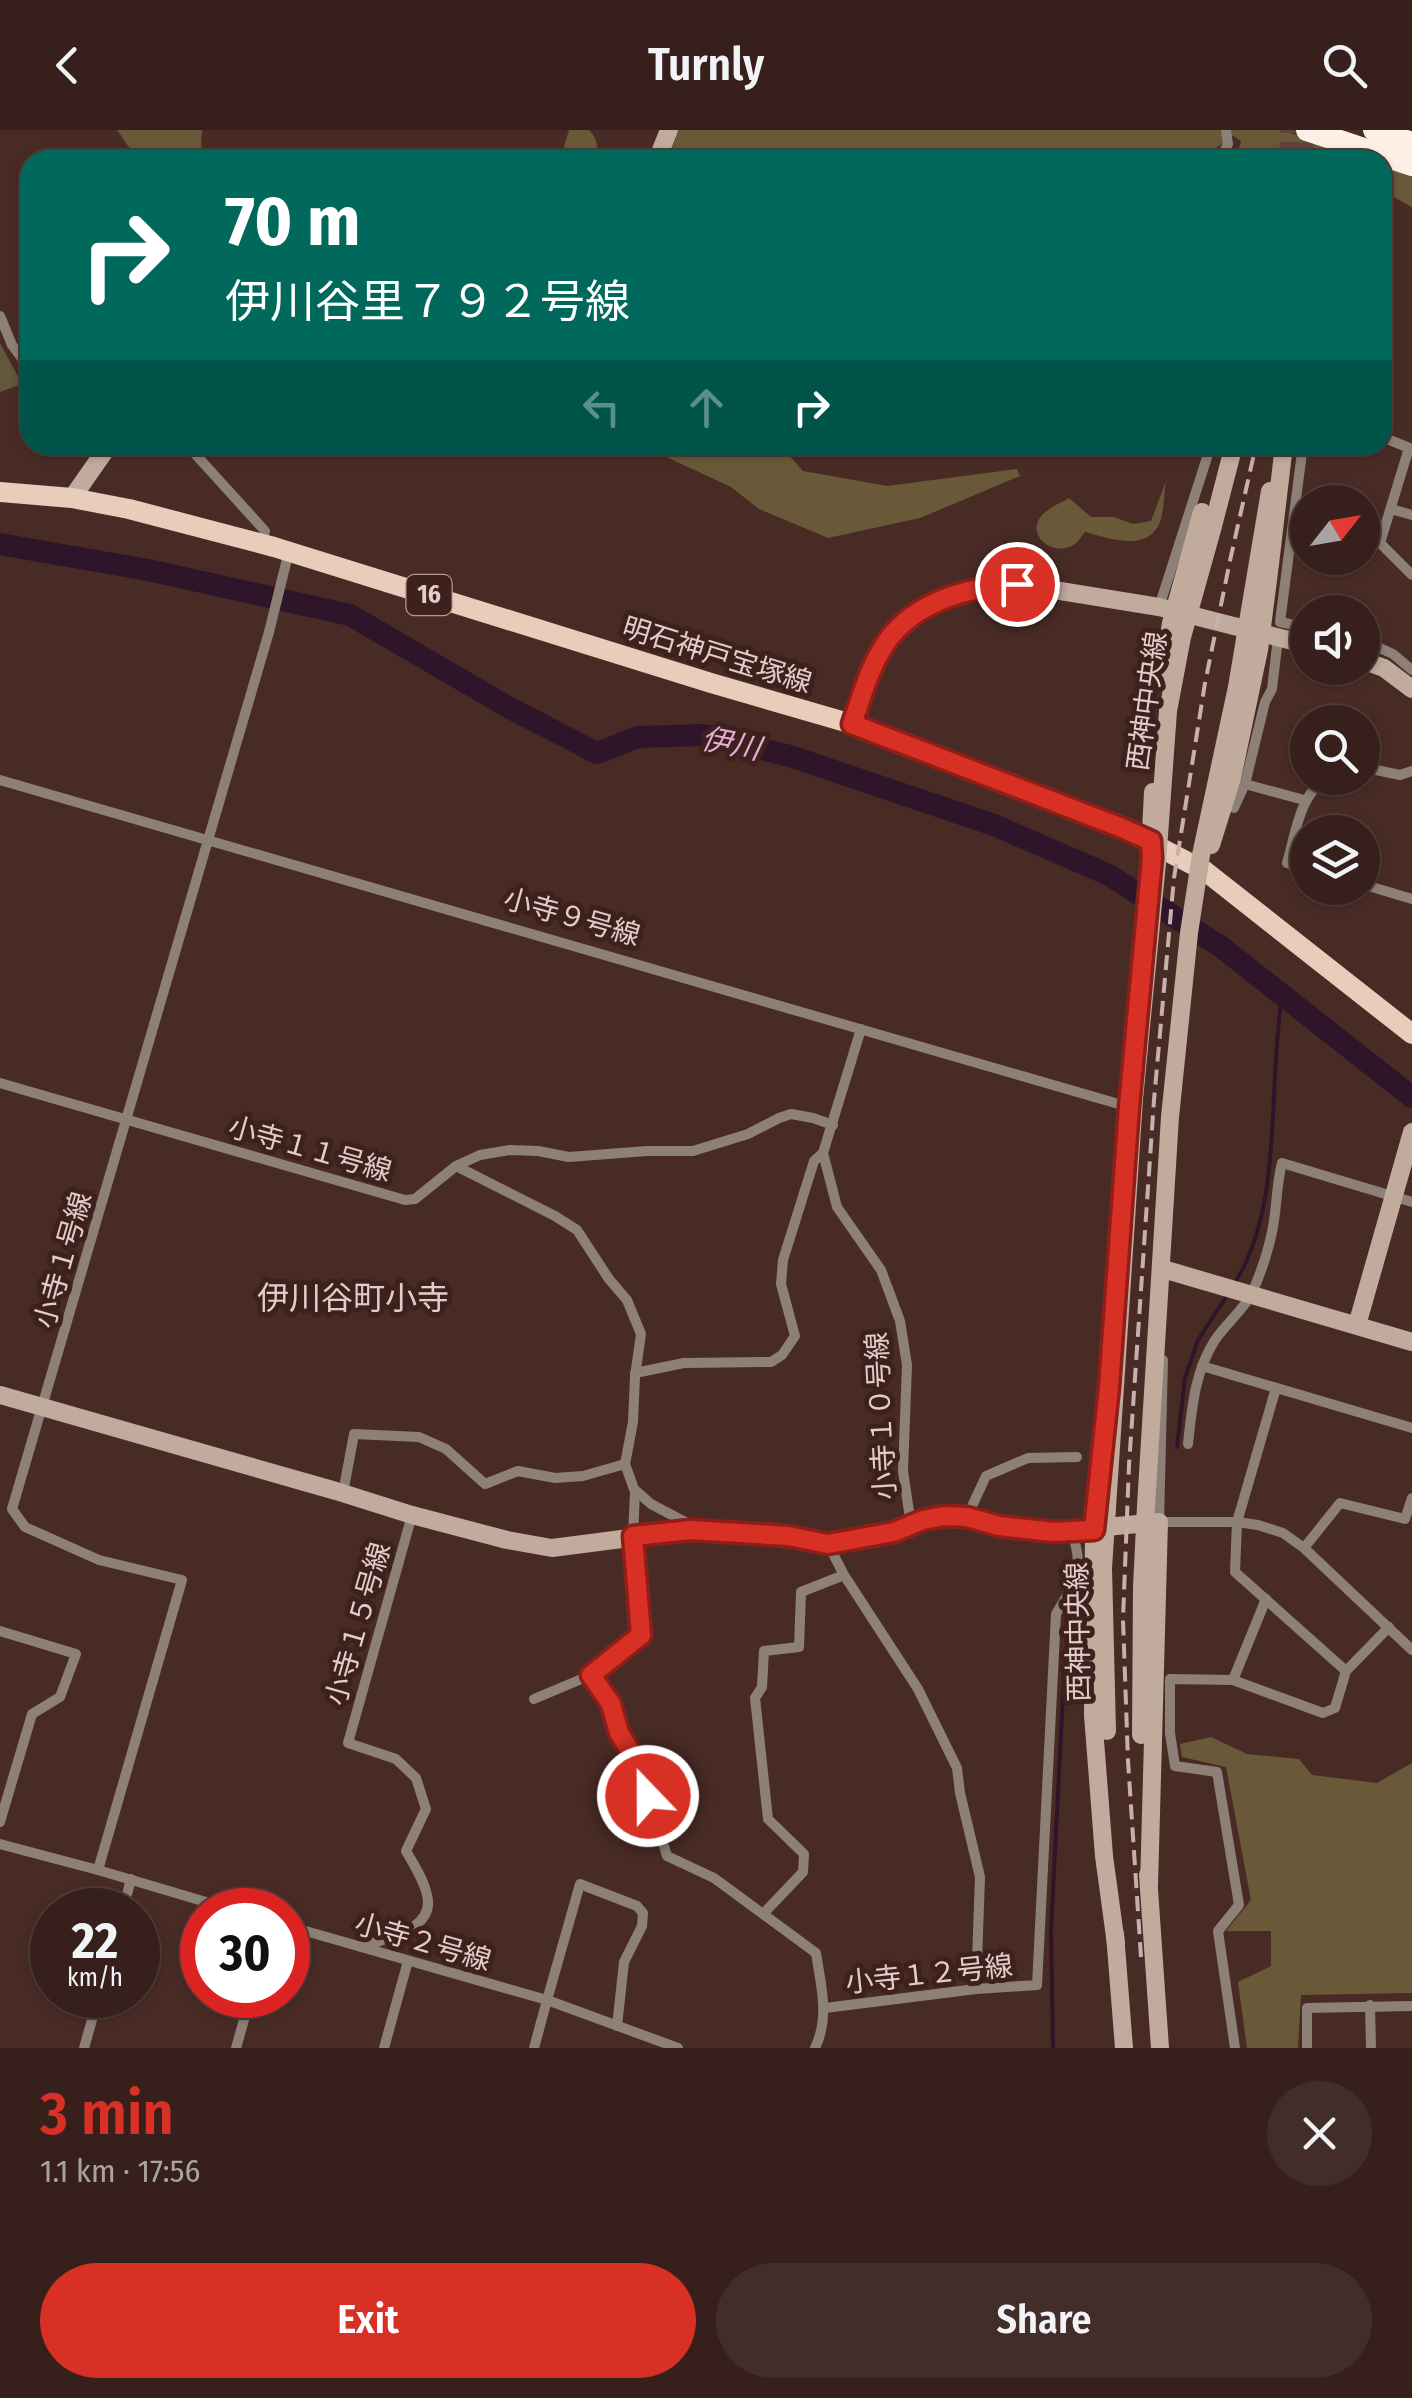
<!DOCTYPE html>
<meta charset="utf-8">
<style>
body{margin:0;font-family:"Fira Sans Condensed","Noto Sans JP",sans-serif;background:#422d29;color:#f1f3f6;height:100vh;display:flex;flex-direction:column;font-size:38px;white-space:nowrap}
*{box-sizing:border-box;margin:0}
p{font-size:32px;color:#aaa3a3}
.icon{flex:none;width:55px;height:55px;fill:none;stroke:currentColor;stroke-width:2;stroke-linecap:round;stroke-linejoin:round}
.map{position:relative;height:1918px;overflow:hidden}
.side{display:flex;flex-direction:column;background:#37201c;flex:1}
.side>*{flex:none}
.top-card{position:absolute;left:20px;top:20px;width:1372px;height:305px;border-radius:30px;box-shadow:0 2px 8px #0004,0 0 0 2px #513e3b;background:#00695c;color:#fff;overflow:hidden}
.needle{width:65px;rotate:59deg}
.fabs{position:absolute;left:1290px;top:355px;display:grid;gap:20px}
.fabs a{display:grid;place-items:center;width:90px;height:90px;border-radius:50%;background:#37201c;box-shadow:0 2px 8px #0004,0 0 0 2px #513e3b;font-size:50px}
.speed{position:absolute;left:30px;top:1758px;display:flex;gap:20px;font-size:50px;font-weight:700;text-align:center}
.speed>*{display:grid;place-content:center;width:130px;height:130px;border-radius:50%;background:#37201c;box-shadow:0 2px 8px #0004,0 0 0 2px #513e3b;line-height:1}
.speed small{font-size:25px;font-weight:400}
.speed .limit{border:15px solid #d22;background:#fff;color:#111}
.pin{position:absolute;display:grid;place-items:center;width:85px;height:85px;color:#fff;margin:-42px;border:5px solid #fff;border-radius:50%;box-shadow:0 2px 10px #0007}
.me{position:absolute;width:110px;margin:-55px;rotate:338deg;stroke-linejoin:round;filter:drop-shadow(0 0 8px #0008)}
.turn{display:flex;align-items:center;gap:35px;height:210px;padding:0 40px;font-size:45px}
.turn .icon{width:130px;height:130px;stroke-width:2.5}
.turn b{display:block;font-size:70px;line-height:85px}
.lanes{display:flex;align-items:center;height:95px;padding:0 40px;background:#0003;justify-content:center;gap:50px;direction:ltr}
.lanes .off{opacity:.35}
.round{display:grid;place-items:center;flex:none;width:105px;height:105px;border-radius:52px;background:#422d29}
.head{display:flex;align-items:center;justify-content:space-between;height:170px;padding:0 40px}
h1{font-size:60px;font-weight:600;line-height:75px;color:#d93025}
.button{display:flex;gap:20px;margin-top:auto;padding:20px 40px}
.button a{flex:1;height:115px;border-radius:60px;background:#d93025;color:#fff;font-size:40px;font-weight:600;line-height:115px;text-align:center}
.button a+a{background:#422d29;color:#f1f3f6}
header{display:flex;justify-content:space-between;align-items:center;height:130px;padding:0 40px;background:#37201c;font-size:45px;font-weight:600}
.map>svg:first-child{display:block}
.green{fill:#62563d}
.forest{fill:#695938}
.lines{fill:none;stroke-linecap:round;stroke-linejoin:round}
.stream{stroke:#2f1529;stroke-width:4}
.river{stroke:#2f1529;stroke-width:22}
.secondary-tunnel{stroke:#60433e;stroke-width:18;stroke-dasharray:18 9;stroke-linecap:butt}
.street{stroke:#8d8177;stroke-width:10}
.secondary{stroke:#c0ab9d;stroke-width:18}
.primary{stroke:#e7cdba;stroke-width:20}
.highway{stroke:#fbefe6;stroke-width:22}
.rail{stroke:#c7b1ad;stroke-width:4;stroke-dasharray:15 8;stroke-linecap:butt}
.secondary-bridge{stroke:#c0ab9d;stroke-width:18}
.route-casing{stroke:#8d1f18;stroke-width:25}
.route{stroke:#d93025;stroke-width:18}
.labels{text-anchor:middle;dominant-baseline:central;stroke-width:10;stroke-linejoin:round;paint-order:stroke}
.shield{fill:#3e211c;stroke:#b09995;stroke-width:2.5}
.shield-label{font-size:25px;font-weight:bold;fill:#e1cdc9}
.street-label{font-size:28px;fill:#e1cdc9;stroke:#3e211c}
.water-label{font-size:30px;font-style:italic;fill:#e5add5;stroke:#3e211c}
.quarter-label{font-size:32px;fill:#e1cdc9;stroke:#3e211c}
</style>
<header><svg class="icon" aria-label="back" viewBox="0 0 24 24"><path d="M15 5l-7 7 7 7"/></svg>Turnly<svg class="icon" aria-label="search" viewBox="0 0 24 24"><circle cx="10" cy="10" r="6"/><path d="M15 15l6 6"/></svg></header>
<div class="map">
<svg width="1412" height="1918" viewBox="0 0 1412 1918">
<rect width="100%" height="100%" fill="#492b26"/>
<polygon class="green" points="0,213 22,254 0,262"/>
<g class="forest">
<polygon points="117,0 202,0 201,15 207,30 138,30"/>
<path d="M569,0h20c8,7 10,20 9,30h-38z"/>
<path d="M679,0h603l85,30h-76l-19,-7v7h-36l5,-19 -9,-6c-25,26 -60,32 -92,18l-14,7h-459z"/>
<polygon points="1382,36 1412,46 1412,77 1383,61"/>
<polygon points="652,315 780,315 803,341 887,356 1017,339 1020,346 920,388 828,408 759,379 731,357 660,324"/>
<path d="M1166,351c-2,13 -2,29 -6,41 -12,31 -52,16 -75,10 -4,4 -6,9 -10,12 -21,16 -57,-13 -27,-34 6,-5 15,-8 21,-12l22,19h23l19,7 18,-3z"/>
<polygon points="1211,1607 1247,1624 1299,1629 1312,1645 1377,1653 1412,1633 1412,1863 1301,1865 1298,1918 1247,1918 1238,1852 1271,1836 1271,1801 1226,1801 1251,1770 1226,1637 1182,1627 1180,1614"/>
</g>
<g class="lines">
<g class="stream">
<path d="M1233,1156c42,-65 38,-154 43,-228 1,-21 4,-42 5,-63"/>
<polyline points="1177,1317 1185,1248 1198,1210 1228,1164"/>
<polyline points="1053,1918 1051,1800 1063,1565 1071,1482"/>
</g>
<polyline class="river" points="0,414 148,440 350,485 508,577 597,623 638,607 704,605 790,626 994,695 1109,745 1220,816 1412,967"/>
<g class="secondary-tunnel">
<polyline points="1288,30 1289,0"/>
<polyline points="1304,30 1305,0"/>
</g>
<g class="street">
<polyline points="1220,30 1228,14 1226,0"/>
<polyline points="0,186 12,215 30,239"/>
<polyline points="1382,307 1412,319"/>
<polyline points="187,315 265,401 262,413"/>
<polyline points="1181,315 1209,321"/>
<polyline points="1303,315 1280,492 1308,498"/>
<polyline points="1391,379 1412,385"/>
<polyline points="1362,410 1380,413 1412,445"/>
<polyline points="1380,413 1409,318"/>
<polyline points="1159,477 1211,315"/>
<polyline points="1278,508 1272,559 1265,572 1245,654 1304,670"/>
<polyline points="1362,510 1393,524 1412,540"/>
<polyline points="1362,637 1400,645 1412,641"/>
<polyline points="0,650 1129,977"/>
<polyline points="1234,678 1245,654"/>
<path d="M1308,739l-21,-6c9,-30 12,-67 39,-85"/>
<polyline points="1362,754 1412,769"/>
<polyline points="861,899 823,1023 837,1077 881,1140 900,1191 907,1235 903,1341 911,1395 894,1402 828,1414 844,1445 918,1559 957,1638 960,1663 980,1747 976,1859"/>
<polyline points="0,953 405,1070 415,1069 456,1036 480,1025 510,1020 538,1021 569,1027 647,1021 693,1021 748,1004 779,988 791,984 813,988 833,995"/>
<polyline points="456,1036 555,1086 577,1100 609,1149 627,1170 641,1204 635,1246 633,1292 625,1334 635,1362 633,1406 641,1505 591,1545 534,1569"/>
<polyline points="1163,1230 1159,1392 1237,1392 1258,1395 1283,1403 1304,1418 1412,1520"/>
<polyline points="1202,1236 1412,1298"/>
<polyline points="635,1243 684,1233 771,1232 782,1225 795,1206 781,1154 783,1130 814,1031 823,1023"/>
<polyline points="1276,1258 1237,1392 1235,1442 1346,1541"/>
<path d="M1188,1314c4,-37 7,-73 27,-104 11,-17 30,-31 38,-49 8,-19 15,-39 19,-59 5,-23 4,-46 10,-69l130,39"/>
<polyline points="635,1360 651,1374 685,1392 691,1400"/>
<polyline points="343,1363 354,1304 419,1307 446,1319 485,1354 518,1341 555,1348 583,1346 625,1334"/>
<polyline points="967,1387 986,1346 1028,1328 1077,1327"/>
<polyline points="1094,1399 1102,1321"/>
<polyline points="1304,1418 1340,1373 1405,1389 1412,1368"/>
<polyline points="0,1501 76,1524 60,1567 32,1584 0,1692"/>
<path d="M591,1545l20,29 8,29 20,32 28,91 47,22 102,75c5,33 14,64 -1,95"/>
<polyline points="1233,1550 1266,1469"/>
<polyline points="0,1714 98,1740 233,1780"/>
<polyline points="98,1740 182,1450 99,1430 25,1397 12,1379 269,502 289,421"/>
<polyline points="123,1780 131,1749"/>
<polyline points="763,1784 803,1742 804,1724 768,1689 755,1568 762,1557 764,1521 799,1517 801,1462 844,1445"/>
<polyline points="288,1796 547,1870 534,1918"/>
<path d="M361,1817c25,-9 75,-17 66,-52 -3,-15 -13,-30 -21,-44l20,-42 -10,-31 -20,-19 -48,-16 64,-228"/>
<polyline points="1370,1875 1371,1918"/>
<path d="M825,1878l151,-19 61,-4 19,-371c19,-32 30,-45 15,-83"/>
<polyline points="617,1896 624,1832 642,1796 643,1783 637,1776 580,1754 547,1870 678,1918"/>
<polyline points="84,1918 99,1865"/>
<polyline points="236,1918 251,1865"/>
<polyline points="384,1918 408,1831"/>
<polyline points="1235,1918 1218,1801 1239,1775 1217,1642 1175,1636 1170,1603 1170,1549 1233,1550 1323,1583 1335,1578 1346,1541 1389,1497"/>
<polyline points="1307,1918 1307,1878 1412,1876"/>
</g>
<g class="secondary">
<polyline points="657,30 669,0"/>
<polyline points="72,368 109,315"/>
<polyline points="1213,396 1234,315"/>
<polyline points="1270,434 1284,315"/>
<polyline points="1362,530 1384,538 1412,559"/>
<polyline points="852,594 873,537 890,507 915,485 947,467 979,457 1017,454 1159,477 1308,515"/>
<polyline points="1151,701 1153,662"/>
<polyline points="1211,715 1232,648"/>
<polyline points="1163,1139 1412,1212"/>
<polyline points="1357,1195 1412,1002"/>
<polyline points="0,1265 336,1361 412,1385 507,1410 552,1418 691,1400 788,1406 828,1414"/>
<polyline points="911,1395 944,1385 967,1387 999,1395 1053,1402 1159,1392 1149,1756"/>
<polyline points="1094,1400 1093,1585 1104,1726 1116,1814"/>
<polyline points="1148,1745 1160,1918"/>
<polyline points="1115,1804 1124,1918"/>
</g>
<polyline class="primary" points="0,362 72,368 129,379 274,417 711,553 852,594 1122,698 1205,741 1412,904"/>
<g class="highway">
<polyline points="1307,0 1412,35"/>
<polyline points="1374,0 1412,13"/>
</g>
<polyline class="rail" points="1141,1827 1128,1631 1123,1489 1129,1335 1154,970 1174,748 1205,553 1231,426 1256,315"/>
<g class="secondary-bridge">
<polyline points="1162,552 1171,493 1202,382"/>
<polyline points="1232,648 1259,520 1270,434"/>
<polyline points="1107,1601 1103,1438 1134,969 1157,733 1168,581 1182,507 1213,396"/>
<polyline points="1141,1605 1142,1457 1146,1376 1170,987 1189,803 1201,725 1237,557 1270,361"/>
</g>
</g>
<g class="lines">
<defs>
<path id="route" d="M648,1666l-9,-31 -20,-32 -8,-29 -20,-29 50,-40 -8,-99 58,-6 97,6 40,8 66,-12 29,-12 21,-4 23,1 32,9 54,6 41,-2 15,-143 20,-280 23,-249 -1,-17 -29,-13 -270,-104c10,-29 19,-62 38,-87 31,-38 81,-50 127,-53"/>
</defs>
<use href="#route" class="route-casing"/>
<use href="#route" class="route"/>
</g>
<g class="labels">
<rect class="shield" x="406.5" y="445" width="45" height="40" rx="8"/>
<g class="shield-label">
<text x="429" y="465">16</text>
</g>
<g class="street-label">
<text transform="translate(717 525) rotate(17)">明石神戸宝塚線</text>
<text transform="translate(1147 571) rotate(-82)">西神中央線</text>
<text transform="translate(572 787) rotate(16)">小寺９号線</text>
<text transform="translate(310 1019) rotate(16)">小寺１１号線</text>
<text transform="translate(63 1130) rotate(-74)">小寺１号線</text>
<text transform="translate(881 1286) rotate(-93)">小寺１０号線</text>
<text transform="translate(358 1494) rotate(-74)">小寺１５号線</text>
<text transform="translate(1078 1502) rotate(-91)">西神中央線</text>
<text transform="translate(423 1812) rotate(16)">小寺２号線</text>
<text transform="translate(929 1844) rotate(-6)">小寺１２号線</text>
</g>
<g class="water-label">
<text transform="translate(731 614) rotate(11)">伊川</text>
</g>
<g class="quarter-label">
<text x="353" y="1168">伊川谷町小寺</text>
</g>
</g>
</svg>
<div class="fabs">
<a><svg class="needle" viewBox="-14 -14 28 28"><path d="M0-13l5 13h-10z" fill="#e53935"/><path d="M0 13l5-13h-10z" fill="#aaa3a3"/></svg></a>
<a><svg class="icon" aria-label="sound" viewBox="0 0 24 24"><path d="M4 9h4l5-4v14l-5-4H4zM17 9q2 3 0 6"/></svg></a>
<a><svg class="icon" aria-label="search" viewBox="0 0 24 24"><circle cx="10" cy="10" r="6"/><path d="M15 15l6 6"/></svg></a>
<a><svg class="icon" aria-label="layers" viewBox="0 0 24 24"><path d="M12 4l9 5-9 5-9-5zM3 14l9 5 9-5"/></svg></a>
</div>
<div class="speed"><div>22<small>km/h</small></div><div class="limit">30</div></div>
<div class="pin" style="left:1017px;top:454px;background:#d93025"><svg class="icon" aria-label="arrive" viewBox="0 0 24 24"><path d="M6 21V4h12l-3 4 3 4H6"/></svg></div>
<svg class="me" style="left:648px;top:1666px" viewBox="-20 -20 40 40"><circle r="17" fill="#d93025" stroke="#fff" stroke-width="3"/><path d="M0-11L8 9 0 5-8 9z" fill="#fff"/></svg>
<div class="top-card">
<div class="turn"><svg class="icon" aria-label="right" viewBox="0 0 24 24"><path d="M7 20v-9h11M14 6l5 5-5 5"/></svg><div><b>70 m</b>伊川谷里７９２号線</div></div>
<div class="lanes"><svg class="icon off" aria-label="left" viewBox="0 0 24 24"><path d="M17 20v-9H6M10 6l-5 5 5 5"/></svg><svg class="icon off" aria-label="ahead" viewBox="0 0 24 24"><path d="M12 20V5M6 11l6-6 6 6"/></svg><svg class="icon" aria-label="right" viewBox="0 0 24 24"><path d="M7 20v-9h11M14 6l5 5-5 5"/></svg></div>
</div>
</div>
<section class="side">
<div class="head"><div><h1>3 min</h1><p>1.1 km · 17:56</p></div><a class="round"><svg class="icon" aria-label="close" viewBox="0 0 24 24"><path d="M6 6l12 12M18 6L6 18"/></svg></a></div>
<div class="button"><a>Exit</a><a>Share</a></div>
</section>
